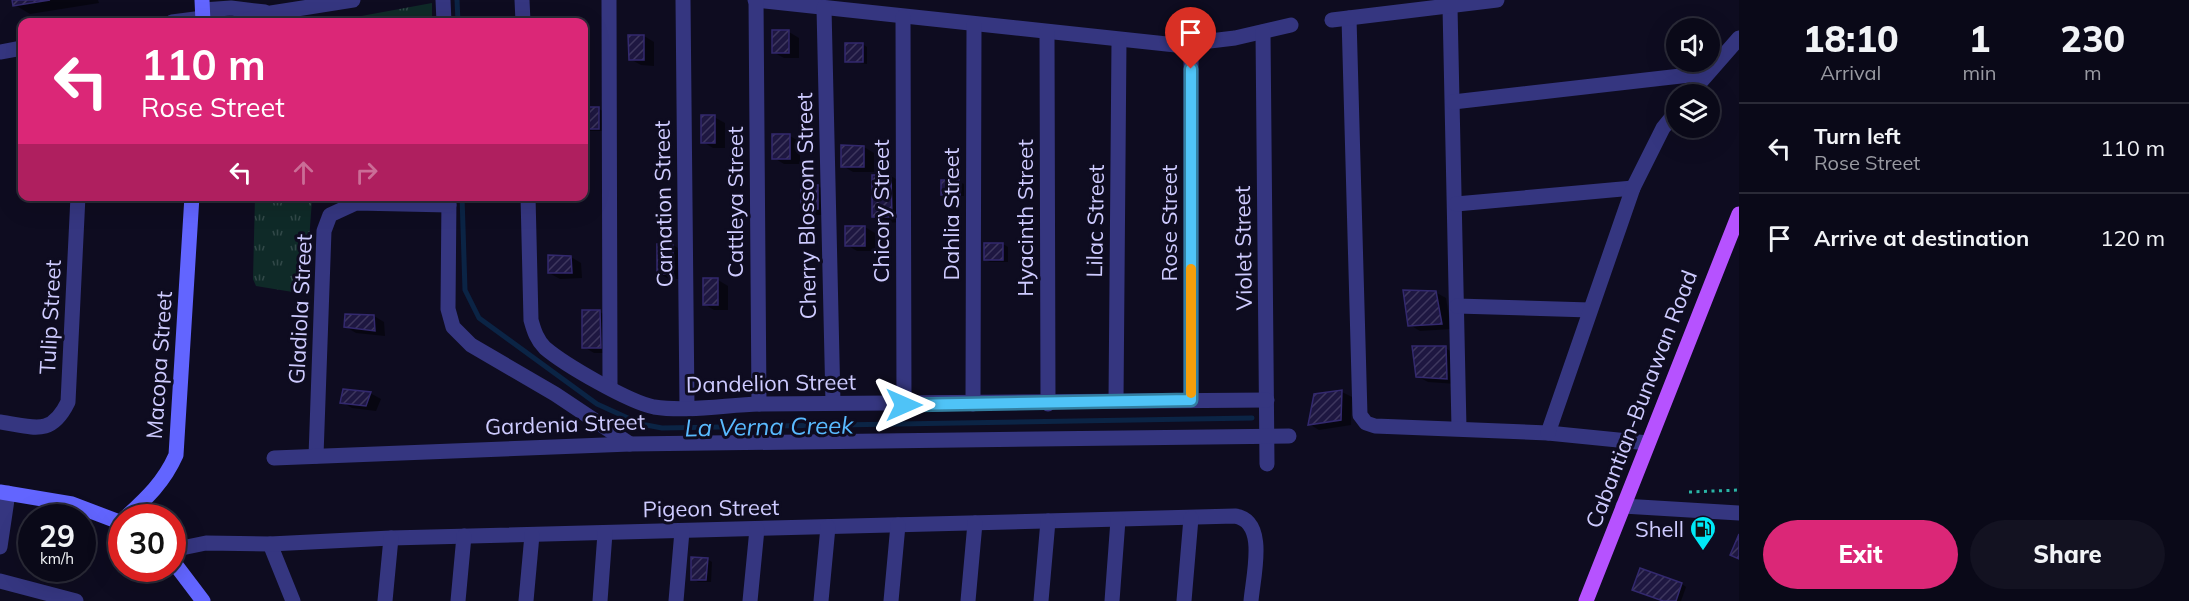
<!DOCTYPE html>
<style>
body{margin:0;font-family:Mulish,sans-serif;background:#131221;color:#f1f3f6;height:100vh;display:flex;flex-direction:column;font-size:22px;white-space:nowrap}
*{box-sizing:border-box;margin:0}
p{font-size:20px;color:#999aa2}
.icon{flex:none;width:33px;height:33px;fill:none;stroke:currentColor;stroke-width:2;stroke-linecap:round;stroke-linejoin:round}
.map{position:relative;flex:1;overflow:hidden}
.panel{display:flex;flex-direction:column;background:#0a0918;width:450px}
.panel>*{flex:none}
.banner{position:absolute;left:18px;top:18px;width:570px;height:183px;border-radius:12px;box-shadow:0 6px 24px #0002,0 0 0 2px #2a2a37;background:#db2777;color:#fff;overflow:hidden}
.controls{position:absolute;left:1666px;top:18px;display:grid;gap:12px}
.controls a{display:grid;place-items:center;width:54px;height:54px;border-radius:50%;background:#0a0918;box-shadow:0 6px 24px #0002,0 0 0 2px #2a2a37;font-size:30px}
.speed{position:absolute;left:18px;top:504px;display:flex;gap:12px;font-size:30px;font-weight:700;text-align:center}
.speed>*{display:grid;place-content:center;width:78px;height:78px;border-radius:50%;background:#0a0918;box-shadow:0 6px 24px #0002,0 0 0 2px #2a2a37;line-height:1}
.speed small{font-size:15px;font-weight:400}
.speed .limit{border:9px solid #d22;background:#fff;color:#111}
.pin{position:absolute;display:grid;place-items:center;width:51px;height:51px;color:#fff;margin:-62px -26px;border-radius:50% 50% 50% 0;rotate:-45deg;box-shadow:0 0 6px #0007}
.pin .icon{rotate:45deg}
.me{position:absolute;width:66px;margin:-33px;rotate:90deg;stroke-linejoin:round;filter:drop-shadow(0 0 4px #0008)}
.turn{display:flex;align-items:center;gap:21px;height:126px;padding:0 24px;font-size:27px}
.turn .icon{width:78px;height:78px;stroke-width:2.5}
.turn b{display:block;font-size:42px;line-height:51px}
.lanes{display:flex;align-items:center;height:57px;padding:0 24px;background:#0003;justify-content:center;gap:30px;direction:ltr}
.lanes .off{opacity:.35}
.eta{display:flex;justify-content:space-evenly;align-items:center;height:102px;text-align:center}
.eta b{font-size:36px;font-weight:800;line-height:42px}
.action{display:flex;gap:12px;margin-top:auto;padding:12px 24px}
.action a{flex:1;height:69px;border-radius:36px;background:#db2777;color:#fff;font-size:24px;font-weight:800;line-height:69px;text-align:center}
.action a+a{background:#131221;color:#f1f3f6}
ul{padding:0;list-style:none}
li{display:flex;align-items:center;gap:18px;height:90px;padding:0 24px;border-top:2px solid #2a2a37}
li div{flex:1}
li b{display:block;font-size:22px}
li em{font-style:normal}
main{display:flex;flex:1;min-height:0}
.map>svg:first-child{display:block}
.park{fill:url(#park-tufts)}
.shadow{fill:#0007}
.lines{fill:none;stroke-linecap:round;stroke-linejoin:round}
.stream{stroke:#0b2445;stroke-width:5}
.building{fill:url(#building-hatch);stroke:#33296e;stroke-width:1.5}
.path{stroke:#2ab4a5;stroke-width:3;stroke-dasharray:3 4.5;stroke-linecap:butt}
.street{stroke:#353680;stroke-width:15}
.secondary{stroke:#6265ff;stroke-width:15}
.primary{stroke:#b652ff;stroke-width:15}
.route-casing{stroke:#337fa1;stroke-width:15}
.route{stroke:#4fc3f7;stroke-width:10}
.slow{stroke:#f59e0b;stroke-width:10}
.labels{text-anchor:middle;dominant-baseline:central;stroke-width:6;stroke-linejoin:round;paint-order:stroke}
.street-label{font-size:22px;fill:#cecbff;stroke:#0e0c20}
.poi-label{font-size:22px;fill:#cecbff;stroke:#0e0c20;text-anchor:end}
.water-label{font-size:24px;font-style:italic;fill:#59baff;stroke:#0e0c20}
</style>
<main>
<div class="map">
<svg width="1739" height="601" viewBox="0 0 1739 601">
<defs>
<pattern id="park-tufts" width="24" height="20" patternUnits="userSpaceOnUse" patternTransform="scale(1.5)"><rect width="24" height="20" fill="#0f2a28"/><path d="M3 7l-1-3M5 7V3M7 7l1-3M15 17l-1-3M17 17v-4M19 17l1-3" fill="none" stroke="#314848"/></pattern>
<pattern id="building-hatch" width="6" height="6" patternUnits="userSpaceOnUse" patternTransform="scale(1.5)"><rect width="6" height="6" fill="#1e1741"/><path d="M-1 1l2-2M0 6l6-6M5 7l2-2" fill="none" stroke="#3e375e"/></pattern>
</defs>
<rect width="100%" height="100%" fill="#0e0c20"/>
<g class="park">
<polygon points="432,3 432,22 329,22"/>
<polygon points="255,197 317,197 312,200 305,294 256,286 253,279"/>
</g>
<g class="shadow">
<polygon points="14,0 98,0 99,3 30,14 15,5"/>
<polygon points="229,15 233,15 238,18 233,22 229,19"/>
<polygon points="773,31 789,32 799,38 799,58 784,58 773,52"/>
<polygon points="644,36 654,42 654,66 641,65 630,59"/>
<polygon points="862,44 867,47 867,64 846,61"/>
<polygon points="599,109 603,111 604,131 590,131 585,129"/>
<polygon points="714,117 725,123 725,148 713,148 703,142"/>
<polygon points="790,136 800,142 800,164 784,164 774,158"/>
<polygon points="864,147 874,153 874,172 853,172 843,166"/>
<polygon points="891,176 901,182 902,222 884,223 873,217"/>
<polygon points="959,182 964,184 964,196 947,196 943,194"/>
<polygon points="818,186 828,192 828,215 813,215 802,209"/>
<polygon points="847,227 865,227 875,233 875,251 857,251 847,245"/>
<polygon points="1003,244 1008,247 1008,262 990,262 985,260"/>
<polygon points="673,245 683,251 683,279 669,279 658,273"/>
<polygon points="549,257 571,257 581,263 582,278 560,279 549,273"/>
<polygon points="718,280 728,286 728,310 714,310 704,304"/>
<polygon points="1435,292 1446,298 1451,329 1420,331 1410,325"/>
<polygon points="584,312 600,312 610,318 611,353 594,353 584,347"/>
<polygon points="374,316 384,322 385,336 356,333 346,327"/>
<polygon points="1445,348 1456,354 1457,384 1428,382 1417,376"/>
<polygon points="1342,392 1352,397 1351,425 1319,430 1309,424"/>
<polygon points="370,393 381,399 376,411 352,408 342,402"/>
<polygon points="707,559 712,562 711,582 698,582 693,579"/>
<polygon points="1682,584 1686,587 1681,601 1663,601 1634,590"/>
</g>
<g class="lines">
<g class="stream">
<polyline points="457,0 458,22"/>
<polyline points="462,196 465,290 479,318 597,404 641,424 662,428 1252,418"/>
</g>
</g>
<g class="building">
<polygon points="12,0 50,0 13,6"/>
<rect x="772" y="30" width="17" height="23"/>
<polygon points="628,35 644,35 644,60 629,60"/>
<rect x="845" y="43" width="18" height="19"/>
<rect x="584" y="107" width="15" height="22"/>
<rect x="701" y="115" width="14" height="28"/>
<rect x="772" y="134" width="18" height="25"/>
<polygon points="841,145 864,146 864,167 841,167"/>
<polygon points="872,175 891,175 892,217 872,217"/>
<polygon points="941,180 959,180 960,195 941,195"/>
<rect x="801" y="185" width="17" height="24"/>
<rect x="845" y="226" width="20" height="20"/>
<rect x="984" y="243" width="19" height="17"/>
<rect x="657" y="244" width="16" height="30"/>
<polygon points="548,255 571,256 572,273 548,273"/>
<rect x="703" y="278" width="15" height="27"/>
<polygon points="1403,290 1436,291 1442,324 1408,326"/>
<polygon points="582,310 600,310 601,348 582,348"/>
<polygon points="345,314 374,315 375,331 344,327"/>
<polygon points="1412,346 1446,346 1447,379 1416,377"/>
<polygon points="343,389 371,392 366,406 340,403"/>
<polygon points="1342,390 1341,420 1308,425 1314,394"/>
<polygon points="1739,534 1739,559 1730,555"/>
<polygon points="691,557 708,558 706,580 691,580"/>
<polygon points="1640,568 1682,583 1676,601 1663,601 1632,590"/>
</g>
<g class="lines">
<polyline class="path" points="1689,492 1739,490"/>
<g class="street">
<polyline points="443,0 444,22"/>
<polyline points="522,0 523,22"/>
<polyline points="609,0 610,387"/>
<polyline points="683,0 687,407"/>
<polyline points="755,0 1176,45 1235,38 1291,25"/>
<polyline points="756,0 759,404"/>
<polyline points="1450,7 1459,428"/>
<polyline points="824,8 833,403"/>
<polyline points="203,10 231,8 265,12"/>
<polyline points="903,17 904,405"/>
<polyline points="1349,18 1360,415 1366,423 1375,426 1548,433 1648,443"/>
<polyline points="1332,20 1497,0"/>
<polyline points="172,22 203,18"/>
<polyline points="239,22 271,13 353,0"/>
<polyline points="1263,32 1267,464"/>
<polyline points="1047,33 1048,404"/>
<polyline points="1191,45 1191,400"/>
<polyline points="0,52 22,48"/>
<polyline points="1690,94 1739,38"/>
<polyline points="1453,102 1707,73"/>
<polyline points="449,196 448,309 453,327 471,345 555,394 630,444"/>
<path d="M528,196l3,124c3,11 6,20 14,28 20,17 84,54 109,59 33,5 72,-2 105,-3l508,-4"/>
<polyline points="1456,204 1633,188"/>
<polyline points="1457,306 1590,310"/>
<polyline points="1116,401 1119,41"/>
<polyline points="973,404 974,25"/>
<path d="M0,422c34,5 51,15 68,-20l10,-206"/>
<polyline points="1548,433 1633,188 1663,128 1677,111"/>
<polyline points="316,456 324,231 330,215 356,203 449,205"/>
<polyline points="274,458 630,444 1289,436"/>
<polyline points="1623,506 1739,513"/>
<polyline points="270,544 293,601"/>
<polyline points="0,547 8,493"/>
<path d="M172,550l34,-7 64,1 121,-6 844,-22c33,5 18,60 16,85"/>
<polyline points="0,581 76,601"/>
<polyline points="385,601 391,538"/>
<polyline points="458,601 464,536"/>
<polyline points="526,601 532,535"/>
<polyline points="600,601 605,533"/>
<polyline points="676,601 682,531"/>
<polyline points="750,601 757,529"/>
<polyline points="821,601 828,527"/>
<polyline points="891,601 898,525"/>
<polyline points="968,601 975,523"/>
<polyline points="1041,601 1048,521"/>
<polyline points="1112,601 1118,520"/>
<polyline points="1184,601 1191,518"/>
</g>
<g class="secondary">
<polyline points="202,0 203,22"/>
<polyline points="0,492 72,504 122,523"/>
<path d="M125,518c22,-20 39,-36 51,-63l16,-259"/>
<polyline points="172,560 203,601"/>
</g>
<polyline class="primary" points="1586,601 1739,214"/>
</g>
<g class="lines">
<defs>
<polyline id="route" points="904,405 1191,400 1191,69"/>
</defs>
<use href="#route" class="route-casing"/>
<use href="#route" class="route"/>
<polyline class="slow" points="1191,269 1191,393"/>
</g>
<defs>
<symbol id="fuel-pin" viewBox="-11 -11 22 30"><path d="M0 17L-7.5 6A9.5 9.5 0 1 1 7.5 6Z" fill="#00e9f6" stroke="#0e0c20"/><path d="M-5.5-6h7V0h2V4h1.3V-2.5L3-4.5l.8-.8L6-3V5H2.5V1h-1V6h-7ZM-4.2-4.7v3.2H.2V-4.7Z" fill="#111"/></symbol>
</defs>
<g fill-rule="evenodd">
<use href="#fuel-pin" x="1688" y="514" width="30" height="40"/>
</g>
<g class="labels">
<g class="street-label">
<text transform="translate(735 202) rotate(-90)">Cattleya Street</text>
<text transform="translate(663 204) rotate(-91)">Carnation Street</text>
<text transform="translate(806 206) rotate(-91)">Cherry Blossom Street</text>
<text transform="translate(881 211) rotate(-90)">Chicory Street</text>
<text transform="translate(951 214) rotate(-90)">Dahlia Street</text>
<text transform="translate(1025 218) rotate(-90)">Hyacinth Street</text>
<text transform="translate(1095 221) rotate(-89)">Lilac Street</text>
<text transform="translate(1169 223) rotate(-90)">Rose Street</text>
<text transform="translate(1243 248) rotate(-91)">Violet Street</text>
<text transform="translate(300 309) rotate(-87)">Gladiola Street</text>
<text transform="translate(50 317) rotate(-87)">Tulip Street</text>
<text transform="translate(159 365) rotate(-86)">Macopa Street</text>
<text transform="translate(771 383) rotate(-1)">Dandelion Street</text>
<text transform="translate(1641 399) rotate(-69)">Cabantian-Bunawan Road</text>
<text transform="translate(565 424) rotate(-2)">Gardenia Street</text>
<text transform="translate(711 508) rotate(-1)">Pigeon Street</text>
</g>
<g class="poi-label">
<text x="1684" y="529">Shell</text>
</g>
<g class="water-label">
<text transform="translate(769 426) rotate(-1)">La Verna Creek</text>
</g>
</g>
</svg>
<div class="controls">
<a><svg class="icon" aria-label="sound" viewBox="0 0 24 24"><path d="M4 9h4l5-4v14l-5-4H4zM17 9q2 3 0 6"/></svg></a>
<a><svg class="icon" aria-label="layers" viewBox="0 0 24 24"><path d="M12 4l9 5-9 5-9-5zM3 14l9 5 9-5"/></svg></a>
</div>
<div class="speed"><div>29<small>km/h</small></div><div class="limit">30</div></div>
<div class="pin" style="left:1191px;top:69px;background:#d93025"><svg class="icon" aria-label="arrive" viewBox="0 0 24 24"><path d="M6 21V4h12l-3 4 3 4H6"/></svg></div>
<svg class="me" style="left:904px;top:405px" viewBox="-20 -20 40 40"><path d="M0-17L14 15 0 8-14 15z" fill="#4fc3f7" stroke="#fff" stroke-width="4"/></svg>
<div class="banner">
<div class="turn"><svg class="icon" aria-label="left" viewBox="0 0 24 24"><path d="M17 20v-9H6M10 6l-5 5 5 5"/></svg><div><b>110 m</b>Rose Street</div></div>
<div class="lanes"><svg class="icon" aria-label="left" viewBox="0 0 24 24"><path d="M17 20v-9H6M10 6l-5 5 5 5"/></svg><svg class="icon off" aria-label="ahead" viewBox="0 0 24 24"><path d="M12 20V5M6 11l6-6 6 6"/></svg><svg class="icon off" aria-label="right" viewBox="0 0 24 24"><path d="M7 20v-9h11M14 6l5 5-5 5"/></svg></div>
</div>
</div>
<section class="panel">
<div class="eta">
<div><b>18:10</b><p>Arrival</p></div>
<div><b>1</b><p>min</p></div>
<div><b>230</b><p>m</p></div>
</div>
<ul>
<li><svg class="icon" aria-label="left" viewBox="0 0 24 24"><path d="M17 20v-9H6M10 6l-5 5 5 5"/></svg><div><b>Turn left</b><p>Rose Street</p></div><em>110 m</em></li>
<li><svg class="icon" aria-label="arrive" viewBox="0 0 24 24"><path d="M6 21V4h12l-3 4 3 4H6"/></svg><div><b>Arrive at destination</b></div><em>120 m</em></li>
</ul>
<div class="action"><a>Exit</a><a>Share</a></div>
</section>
</main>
